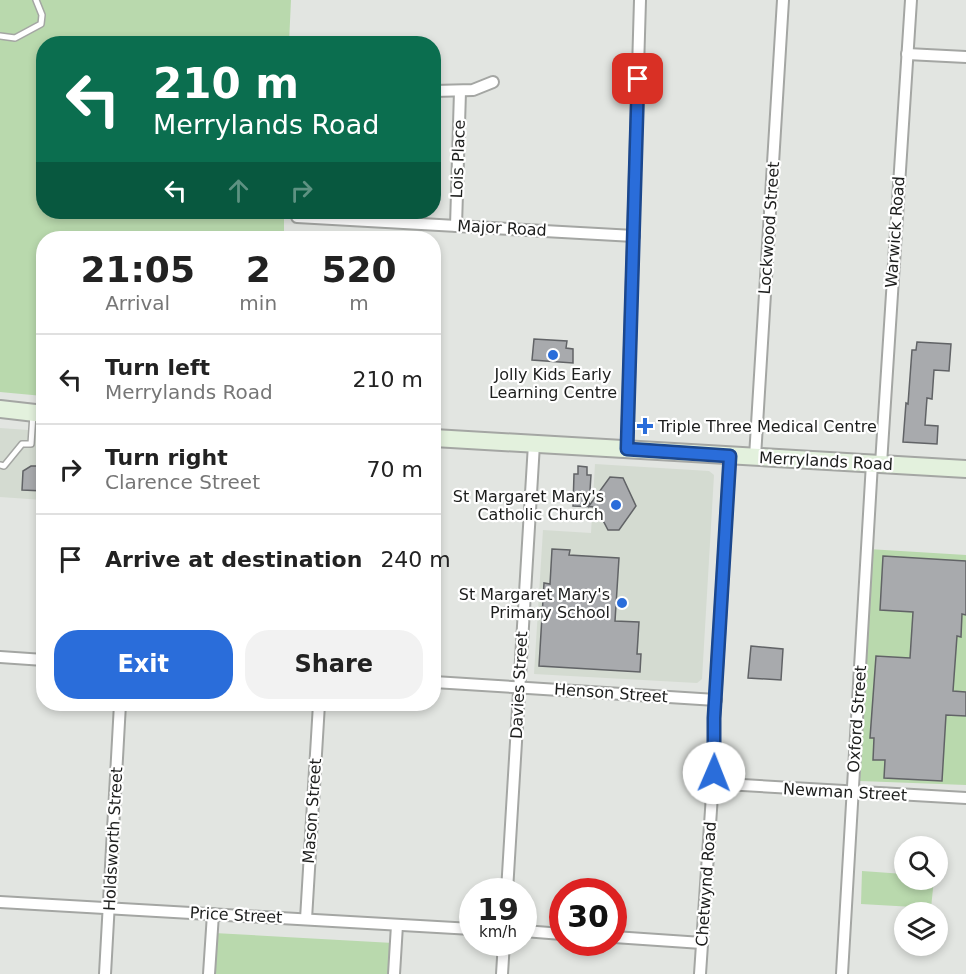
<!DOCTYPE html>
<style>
body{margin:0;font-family:"DejaVu Sans",sans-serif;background:#f2f2f2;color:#222;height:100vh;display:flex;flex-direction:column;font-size:22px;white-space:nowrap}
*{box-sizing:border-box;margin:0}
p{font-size:20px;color:#767676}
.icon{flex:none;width:33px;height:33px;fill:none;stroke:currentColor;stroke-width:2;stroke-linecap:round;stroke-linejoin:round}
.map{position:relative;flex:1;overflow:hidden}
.side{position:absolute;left:36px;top:231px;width:405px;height:480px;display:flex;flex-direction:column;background:#fff;border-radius:24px;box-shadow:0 3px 9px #0003}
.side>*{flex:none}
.top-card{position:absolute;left:36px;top:36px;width:405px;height:183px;border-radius:24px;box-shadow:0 3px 9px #0003;background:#0b6e4f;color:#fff;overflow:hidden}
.controls{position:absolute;left:894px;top:836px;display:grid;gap:12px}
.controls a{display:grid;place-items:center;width:54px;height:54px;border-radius:50%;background:#fff;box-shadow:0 3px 9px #0003;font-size:30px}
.speed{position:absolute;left:459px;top:878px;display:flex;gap:12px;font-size:30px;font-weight:700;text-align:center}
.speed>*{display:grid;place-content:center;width:78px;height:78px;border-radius:50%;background:#fff;box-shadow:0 3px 9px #0003;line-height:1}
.speed small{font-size:15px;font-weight:400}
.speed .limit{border:9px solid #d22;background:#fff;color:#111}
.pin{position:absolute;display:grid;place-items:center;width:51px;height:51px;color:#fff;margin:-26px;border-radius:12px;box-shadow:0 3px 9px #0006}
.me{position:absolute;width:66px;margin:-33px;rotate:1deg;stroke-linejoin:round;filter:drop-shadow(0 0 4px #0008)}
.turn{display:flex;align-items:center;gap:21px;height:126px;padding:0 18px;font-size:27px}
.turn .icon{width:78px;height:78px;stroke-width:2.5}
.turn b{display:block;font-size:42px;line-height:51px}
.lanes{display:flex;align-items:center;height:57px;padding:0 18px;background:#0003;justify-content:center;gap:30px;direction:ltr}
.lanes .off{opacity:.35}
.eta{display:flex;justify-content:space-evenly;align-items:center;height:102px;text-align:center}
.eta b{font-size:36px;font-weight:800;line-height:42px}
.action{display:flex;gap:12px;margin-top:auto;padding:12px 18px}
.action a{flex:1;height:69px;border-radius:24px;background:#2a6dda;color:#fff;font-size:24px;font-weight:800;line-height:69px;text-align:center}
.action a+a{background:#f2f2f2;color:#222}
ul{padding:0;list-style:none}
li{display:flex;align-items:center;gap:18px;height:90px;padding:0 18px;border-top:2px solid #e0e0e0}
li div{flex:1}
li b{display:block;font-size:22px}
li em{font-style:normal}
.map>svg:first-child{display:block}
.built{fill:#d4dbd1}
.green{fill:#b9d9ad}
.building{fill:#a8aaad;stroke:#616366;stroke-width:1.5}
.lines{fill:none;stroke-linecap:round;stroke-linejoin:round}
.service-casing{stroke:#a4a6a3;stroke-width:8}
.minor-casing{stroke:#a4a6a3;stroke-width:14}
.secondary-casing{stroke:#a4a6a3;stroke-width:20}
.service{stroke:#fff;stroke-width:5}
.minor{stroke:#fff;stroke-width:10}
.secondary{stroke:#e3f1dd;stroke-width:16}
.route-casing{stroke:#1b478e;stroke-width:15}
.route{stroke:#2a6dda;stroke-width:10}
.poi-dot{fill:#2a6dda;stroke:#fff;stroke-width:2}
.labels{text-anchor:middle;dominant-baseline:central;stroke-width:4.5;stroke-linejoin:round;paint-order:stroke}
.street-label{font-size:16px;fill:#1d1e1d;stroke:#fff}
.poi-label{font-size:16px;fill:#1d1e1d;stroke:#fff;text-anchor:end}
</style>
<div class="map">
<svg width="966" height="974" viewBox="0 0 966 974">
<rect width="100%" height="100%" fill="#e2e5e1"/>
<g class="built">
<polygon points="0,428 43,431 43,500 0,497"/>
<polygon points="595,464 709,471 714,475 702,679 697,683 534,674 543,530 591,533"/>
</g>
<g class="green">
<polygon points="0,0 291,0 289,43 44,44 44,212 284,212 284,238 44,238 43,396 0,392"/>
<polygon points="868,549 966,555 966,785 860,781"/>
<polygon points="862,871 904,874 904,879 934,879 931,908 861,904"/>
<polygon points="214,933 393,943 391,974 213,974"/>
</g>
<g class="building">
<polygon points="534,339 567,341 566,348 573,349 573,363 532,360"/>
<polygon points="917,342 951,344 949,371 934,370 932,399 927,398 925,425 938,426 937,444 903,442 906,403 908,404 912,350 916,350"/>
<polygon points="31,466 44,466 44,491 22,490 23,471"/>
<polygon points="578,466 587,467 587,475 591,475 589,506 610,477 623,478 636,506 619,530 608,530 596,507 573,506 574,474 578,474"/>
<polygon points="552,549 570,550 569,555 619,558 615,621 639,622 637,654 641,654 640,672 539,666 544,583 550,584"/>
<polygon points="883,556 966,561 966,615 962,614 961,637 957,636 953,691 966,692 966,716 946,715 942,781 884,778 885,760 873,760 874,738 870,738 876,656 910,658 913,612 880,610"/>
<polygon points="751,646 783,649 781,680 748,678"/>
</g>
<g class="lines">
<defs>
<g id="service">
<polyline points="0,36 15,38 41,24 42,15 36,0"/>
<polyline points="0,465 4,466 22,444 31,444 33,414"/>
</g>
<g id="minor">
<polyline points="907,54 966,57"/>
<polyline points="434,91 473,90 493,82"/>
<polyline points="297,217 634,236"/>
<polyline points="456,226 460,91"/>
<polyline points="627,449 640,0"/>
<polyline points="755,457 783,0"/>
<polyline points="881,464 911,0"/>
<polyline points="0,657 44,660"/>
<polyline points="434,682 716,700"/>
<polyline points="714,773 714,719 730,455"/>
<circle cx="714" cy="784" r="11"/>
<polyline points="725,784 966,798"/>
<polyline points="507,891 534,444"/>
<polyline points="0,902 472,929"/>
<polyline points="306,919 319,704"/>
<polyline points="524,931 562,934"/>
<polyline points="614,937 702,943"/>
<polyline points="105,974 120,704"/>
<polyline points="209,974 213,914"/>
<polyline points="394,974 397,925"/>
<polyline points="502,974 504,942"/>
<polyline points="700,974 712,795"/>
<polyline points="842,974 872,463"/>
</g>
<g id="secondary">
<polyline points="0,409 44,414"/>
<polyline points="434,438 966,469"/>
</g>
</defs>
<use href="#service" class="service-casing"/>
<use href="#minor" class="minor-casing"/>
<use href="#secondary" class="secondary-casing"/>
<use href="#service" class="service"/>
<use href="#minor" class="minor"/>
<use href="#secondary" class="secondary"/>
</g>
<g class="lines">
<defs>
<polyline id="route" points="638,79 627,449 730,456 714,718 714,773"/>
</defs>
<use href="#route" class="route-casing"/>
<use href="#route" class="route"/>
</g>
<g class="poi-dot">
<circle cx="553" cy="355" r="6"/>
<path d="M642 417h6v6h6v6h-6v6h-6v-6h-6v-6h6z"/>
<circle cx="616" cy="505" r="6"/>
<circle cx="622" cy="603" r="6"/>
</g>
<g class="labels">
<g class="street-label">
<text transform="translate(458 159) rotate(-88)">Lois Place</text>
<text transform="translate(502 228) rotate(3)">Major Road</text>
<text transform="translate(769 228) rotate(-86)">Lockwood Street</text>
<text transform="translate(895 232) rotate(-86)">Warwick Road</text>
<text transform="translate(826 461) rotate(3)">Merrylands Road</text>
<text transform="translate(519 685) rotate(-87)">Davies Street</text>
<text transform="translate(611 693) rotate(4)">Henson Street</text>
<text transform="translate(857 719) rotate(-86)">Oxford Street</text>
<text transform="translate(845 792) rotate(3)">Newman Street</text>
<text transform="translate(312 811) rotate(-86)">Mason Street</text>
<text transform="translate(113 839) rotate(-87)">Holdsworth Street</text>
<text transform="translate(706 884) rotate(-86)">Chetwynd Road</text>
<text transform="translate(236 915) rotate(3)">Price Street</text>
</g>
<g class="poi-label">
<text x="553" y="374" text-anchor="middle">Jolly Kids Early<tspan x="553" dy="18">Learning Centre</tspan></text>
<text x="658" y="426" text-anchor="start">Triple Three Medical Centre</text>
<text x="604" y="496">St Margaret Mary's<tspan x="604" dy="18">Catholic Church</tspan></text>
<text x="610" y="594">St Margaret Mary's<tspan x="610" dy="18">Primary School</tspan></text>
</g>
</g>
</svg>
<div class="controls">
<a><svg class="icon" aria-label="search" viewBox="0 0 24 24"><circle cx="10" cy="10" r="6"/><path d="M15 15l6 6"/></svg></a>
<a><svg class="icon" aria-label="layers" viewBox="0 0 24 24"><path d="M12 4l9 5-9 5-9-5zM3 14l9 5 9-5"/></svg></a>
</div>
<div class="speed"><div>19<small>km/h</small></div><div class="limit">30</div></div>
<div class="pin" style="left:638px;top:79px;background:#d93025"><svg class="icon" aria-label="arrive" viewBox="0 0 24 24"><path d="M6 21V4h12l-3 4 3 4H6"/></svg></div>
<svg class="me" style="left:714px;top:773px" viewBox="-20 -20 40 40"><circle r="19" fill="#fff"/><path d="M0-13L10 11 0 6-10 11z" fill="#2a6dda"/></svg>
<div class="top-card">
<div class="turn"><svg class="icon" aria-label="left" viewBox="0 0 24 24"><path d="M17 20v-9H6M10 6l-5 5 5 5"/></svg><div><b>210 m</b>Merrylands Road</div></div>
<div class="lanes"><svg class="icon" aria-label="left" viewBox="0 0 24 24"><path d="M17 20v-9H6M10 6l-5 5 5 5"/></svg><svg class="icon off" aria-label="ahead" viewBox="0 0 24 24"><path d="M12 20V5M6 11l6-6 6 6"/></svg><svg class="icon off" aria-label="right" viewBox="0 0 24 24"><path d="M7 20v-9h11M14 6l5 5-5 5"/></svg></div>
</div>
<section class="side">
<div class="eta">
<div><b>21:05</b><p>Arrival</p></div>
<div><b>2</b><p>min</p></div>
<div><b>520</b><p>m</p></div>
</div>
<ul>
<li><svg class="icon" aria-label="left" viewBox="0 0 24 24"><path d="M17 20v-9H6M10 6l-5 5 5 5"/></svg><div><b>Turn left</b><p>Merrylands Road</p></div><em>210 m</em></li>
<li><svg class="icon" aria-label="right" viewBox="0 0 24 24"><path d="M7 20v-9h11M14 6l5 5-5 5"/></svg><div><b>Turn right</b><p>Clarence Street</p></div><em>70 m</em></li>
<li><svg class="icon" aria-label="arrive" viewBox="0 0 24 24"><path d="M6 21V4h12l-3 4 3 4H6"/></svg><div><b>Arrive at destination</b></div><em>240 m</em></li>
</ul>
<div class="action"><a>Exit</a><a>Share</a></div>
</section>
</div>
